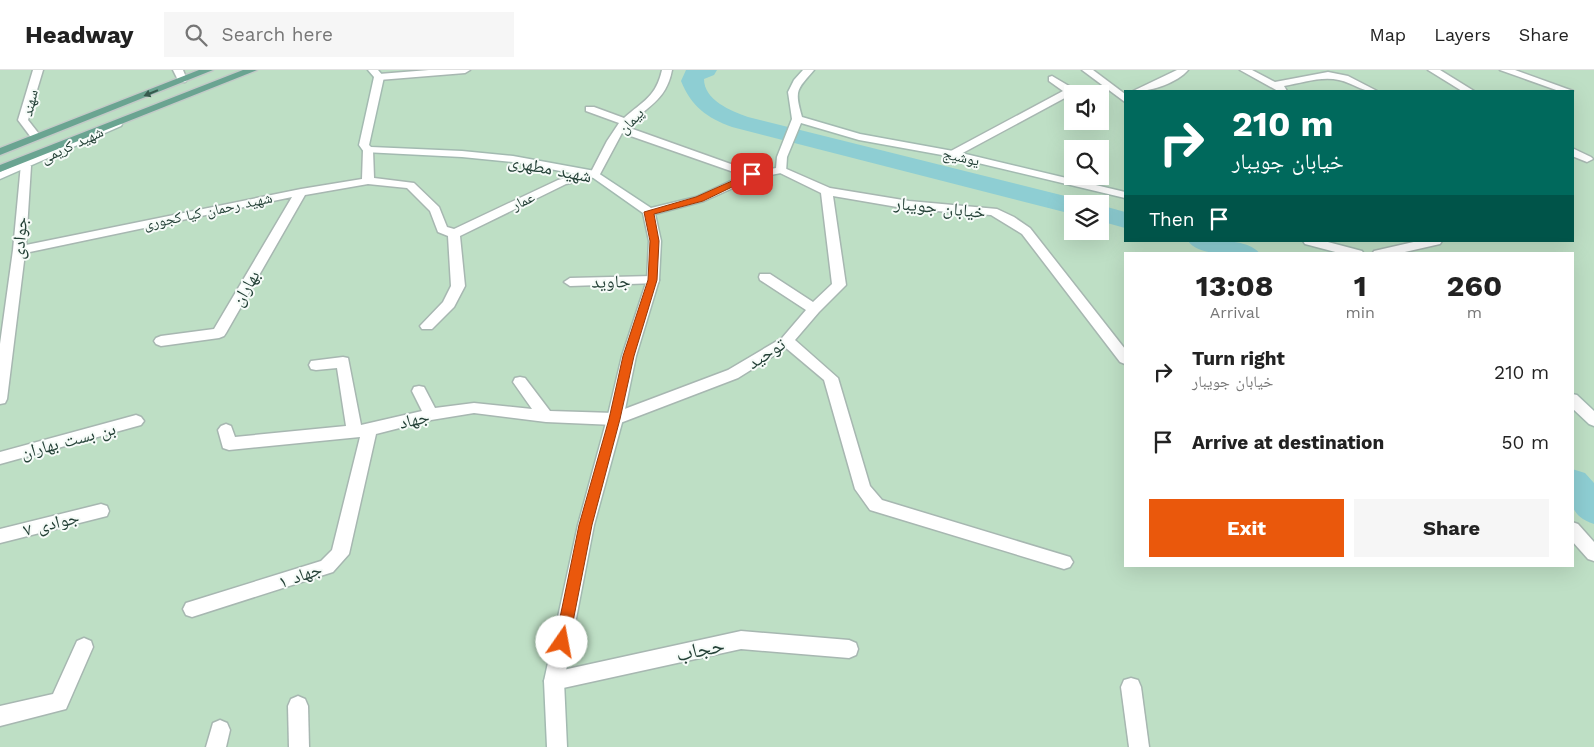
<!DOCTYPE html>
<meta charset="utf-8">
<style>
body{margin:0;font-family:"Work Sans","Noto Naskh Arabic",sans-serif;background:#f6f6f6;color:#222;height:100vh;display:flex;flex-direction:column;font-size:19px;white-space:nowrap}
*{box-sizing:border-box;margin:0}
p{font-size:16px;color:#767676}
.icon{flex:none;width:28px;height:28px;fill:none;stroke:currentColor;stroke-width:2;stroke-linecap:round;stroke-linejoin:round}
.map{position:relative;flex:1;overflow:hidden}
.sheet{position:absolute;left:1124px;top:182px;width:450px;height:315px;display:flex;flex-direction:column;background:#fff;border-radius:0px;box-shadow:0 5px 20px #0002}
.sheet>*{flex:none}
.banner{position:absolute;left:1124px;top:20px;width:450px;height:152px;border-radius:0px;box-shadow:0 5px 20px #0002;background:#00695c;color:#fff;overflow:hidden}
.fabs{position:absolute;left:1064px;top:15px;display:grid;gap:10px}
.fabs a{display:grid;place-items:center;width:45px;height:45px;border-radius:0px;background:#fff;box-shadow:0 5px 20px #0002;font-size:25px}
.pin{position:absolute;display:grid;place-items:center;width:42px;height:42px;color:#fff;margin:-21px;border-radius:10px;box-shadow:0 2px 8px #0006}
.me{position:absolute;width:55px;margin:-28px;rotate:12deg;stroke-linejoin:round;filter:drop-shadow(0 0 4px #0008)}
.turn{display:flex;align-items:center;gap:18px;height:105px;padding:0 25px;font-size:22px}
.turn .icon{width:65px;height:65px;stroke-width:2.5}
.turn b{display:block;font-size:35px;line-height:42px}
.then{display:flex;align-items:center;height:48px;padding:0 25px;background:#0003;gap:10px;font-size:19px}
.eta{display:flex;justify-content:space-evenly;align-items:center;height:85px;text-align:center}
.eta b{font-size:30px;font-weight:700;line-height:35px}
.primary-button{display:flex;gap:10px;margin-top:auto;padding:10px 25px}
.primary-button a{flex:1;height:58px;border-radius:0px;background:#ea580c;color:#fff;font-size:20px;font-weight:700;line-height:58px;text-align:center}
.primary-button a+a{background:#f6f6f6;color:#222}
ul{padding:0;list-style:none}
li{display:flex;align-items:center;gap:15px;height:70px;padding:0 25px}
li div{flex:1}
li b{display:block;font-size:19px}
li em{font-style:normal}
header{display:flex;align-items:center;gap:30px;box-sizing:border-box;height:70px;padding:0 25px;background:#fff;border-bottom:1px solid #e0e0e0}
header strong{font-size:24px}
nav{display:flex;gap:28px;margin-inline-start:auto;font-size:18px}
.search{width:350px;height:45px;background:#f6f6f6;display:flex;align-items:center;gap:12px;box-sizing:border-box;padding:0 18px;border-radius:0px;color:#767676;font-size:19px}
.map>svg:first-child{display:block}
.green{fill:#bedfc5;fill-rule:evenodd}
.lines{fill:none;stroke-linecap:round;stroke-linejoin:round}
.river{fill:#8eced3;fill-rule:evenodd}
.street-casing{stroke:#a7b7b1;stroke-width:3}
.secondary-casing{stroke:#a3bab1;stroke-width:3}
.primary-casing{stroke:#c2cac7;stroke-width:3}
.street{fill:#fff;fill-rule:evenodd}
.secondary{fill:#fff;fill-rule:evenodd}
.primary{fill:#6aa491;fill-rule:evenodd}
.oneway{fill:#365a4e}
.route{fill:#ea580c;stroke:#983908}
.labels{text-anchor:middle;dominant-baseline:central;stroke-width:4;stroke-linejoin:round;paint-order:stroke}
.far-street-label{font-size:15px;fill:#244137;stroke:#f6fbf8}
.street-label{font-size:18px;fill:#244137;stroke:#f6fbf8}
.near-street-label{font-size:21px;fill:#244137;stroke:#f6fbf8}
</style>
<header>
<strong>Headway</strong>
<div class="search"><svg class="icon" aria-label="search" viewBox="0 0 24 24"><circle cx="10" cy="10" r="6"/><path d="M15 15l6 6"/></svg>Search here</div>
<nav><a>Map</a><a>Layers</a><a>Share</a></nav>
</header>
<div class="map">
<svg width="1594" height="677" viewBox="0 0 1594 677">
<rect width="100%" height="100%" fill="#e5eeea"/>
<path class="green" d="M0,0h1594v677h-1594zM1125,21h447v150h-447zM1072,24h28v27h-28zM1072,79h28v27h-28zM1072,134h28v27h-28zM1125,184h447v312h-447z"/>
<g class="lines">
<g class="river">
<path d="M686,0h31l-3,5 -10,4c0,21 27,32 44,38l333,83 3,4h-12v10l-340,-87c-25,-9 -41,-21 -51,-46z"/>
<polygon points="1100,135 1125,142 1125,158 1100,151"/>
<path d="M1188,171c19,0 60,-4 72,13 -19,0 -60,4 -72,-13z"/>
<path d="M1572,399l13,4 9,10v41c-30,-10 -22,-29 -22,-55z"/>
</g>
<defs>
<g id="street">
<polygon points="33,0 43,0 28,50 39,64 34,67 30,66 18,50"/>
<polygon points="173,0 183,0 187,10 185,12 179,12"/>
<polygon points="429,0 470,0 465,3 379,10 374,7 379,4"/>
<path d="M662,0h10c-6,32 -26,36 -45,57l129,46 2,2 -2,2h-8l-126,-44 -23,43 -33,8 -106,52 5,50 -11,21 -22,22h-10l-2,-3 23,-24 8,-16 -3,-50 -10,-4 -8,-21 -23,-23 -39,-4 -63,11 -79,138 -2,3 -5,2 -58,8 -5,-2 -2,-3 2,-3 5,-2 53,-7 78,-132 -267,56 -18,146 -2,4 -5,1v-60l13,-94 8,-86 4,-1 6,3 -5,79 275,-56 61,-10 1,-29 5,-3 5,3 1,28 40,5 25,24 8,20 7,2 104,-49 33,-8 16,-31 12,-18 -33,-12v-4h8l30,11c19,-17 32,-21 38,-48z"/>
<polygon points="1082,0 1093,0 1125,24 1125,32"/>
<path d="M1177,0h11c-11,13 -38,22 -55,21z"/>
<path d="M1240,0h12l23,12 53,-10 20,4 29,15c-17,1 -23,-8 -38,-11 -18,-4 -37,3 -55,6l3,5h-9z"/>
<polygon points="1428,0 1440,0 1474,21 1462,21"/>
<polygon points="1500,0 1515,0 1573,21 1559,21"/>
<polygon points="1052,6 1074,19 1074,23 957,86 949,86 948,84 949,82 1063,21 1049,11 1049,7"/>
<polygon points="1572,78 1591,87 1593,89 1587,92 1572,86"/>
<polygon points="782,97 830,118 909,131 997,139 1014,147 1030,158 1125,279 1125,294 1120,292 1022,164 991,145 909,139 833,126 846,215 819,242 795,270 838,308 870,416 882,430 1070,487 1073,492 1070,497 1064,499 870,440 855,419 824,310 786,278 738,308 615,355 546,352 474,343 431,350 376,364 349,484 333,502 192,547 186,545 183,539 186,533 321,491 332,480 360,367 229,380 223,378 218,360 221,356 226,354 231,356 235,367 346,356 337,298 316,300 311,299 309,295 311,291 343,287 348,288 361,355 422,341 412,321 414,317 419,316 424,317 435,338 474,333 532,339 513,312 515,308 520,307 525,308 550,341 614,343 728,300 782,268 806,240 760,210 759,207 760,204 770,204 813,232 832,214 821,123 778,102 776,100 778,98"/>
<polygon points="1418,171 1442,171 1440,174 1396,184 1372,184 1374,181"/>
<polygon points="653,206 658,207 659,210 658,213 570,216 564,212 570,208"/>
<polygon points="136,345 141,347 144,351 141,355 0,394 0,382"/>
<polygon points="101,434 107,436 109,441 107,446 0,473 0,459"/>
<polygon points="1572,452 1578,454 1594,472 1594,491 1588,489 1572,471"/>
<polygon points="741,561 849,570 856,573 858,579 856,585 849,588 741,579 554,620 547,617 544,611 547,605 554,602"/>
<polygon points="84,568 91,571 93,577 66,639 0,656 0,636 53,624 77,571"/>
<polygon points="1131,608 1138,610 1141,617 1149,677 1129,677 1121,617 1124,610"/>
<polygon points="298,626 305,629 308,636 309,677 289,677 288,636 291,629"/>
<polygon points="220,650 227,653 230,660 226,677 206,677 213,653"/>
</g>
<g id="secondary">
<path d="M368,0h10l6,7 -15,68 2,2 91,4 51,5 82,15 56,37 45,-11 52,-24 28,-5 1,-11 15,-38 -4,-27 6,-12 9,-10h11c-17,20 -20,19 -12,47l58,17 93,17 172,41v6l-172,-41 -94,-17 -58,-17 -14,34 -1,15 -31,6 -51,23 -49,13 6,27 -2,39 -23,76 -13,63 -29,106 -30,156 3,66h-20l-3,-66 34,-156 29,-106 15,-63 25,-76 2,-39 -6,-28 -51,-36 -79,-15 -51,-5 -98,-5 -5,-7 15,-68z"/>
<polygon points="117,51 122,54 121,56 0,109 0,102"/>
<polygon points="1303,171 1324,171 1362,181 1364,184 1343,184 1305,174"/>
<polygon points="1572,324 1577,325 1594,341 1594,356 1589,354 1572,338"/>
</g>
<g id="primary">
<polygon points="199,0 213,0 0,85 0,78"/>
<polygon points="243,0 257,0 0,102 0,95"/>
</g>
</defs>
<use href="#street" class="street-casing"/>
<use href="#secondary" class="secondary-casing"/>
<use href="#primary" class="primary-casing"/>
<use href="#street" class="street"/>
<use href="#secondary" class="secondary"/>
<use href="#primary" class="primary"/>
</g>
<defs><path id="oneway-solid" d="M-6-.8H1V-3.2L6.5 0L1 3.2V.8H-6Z" transform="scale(1.25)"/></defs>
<use class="oneway" href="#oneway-solid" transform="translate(151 23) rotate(158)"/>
<polygon class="route" points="752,102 755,103 755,106 703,131 654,144 659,171 657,210 634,286 620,349 592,455 569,572 567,577 562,578 557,577 555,572 579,455 609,349 623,286 648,210 650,171 644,142 696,127"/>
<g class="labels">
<g class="far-street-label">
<text transform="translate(30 33) rotate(-77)">سهند</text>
<text transform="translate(631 51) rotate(-46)">پیمان</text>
<text transform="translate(72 75) rotate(-25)">شهید کریمی</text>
<text transform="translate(961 87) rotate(12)">یوشیج</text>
<text transform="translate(523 131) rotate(-26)">عمار</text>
<text transform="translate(208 141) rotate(-12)">شهید رحمان کیا کجوری</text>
</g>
<g class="street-label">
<text transform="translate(550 98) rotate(11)">شهید مطهری</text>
<text transform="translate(940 137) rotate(6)">خیابان جویبار</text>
<text transform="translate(19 168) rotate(-85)">جوادی</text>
<text transform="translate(611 211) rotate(-1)">جاوید</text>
<text transform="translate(245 218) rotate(-60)">بهاران</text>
<text transform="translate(766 283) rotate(-33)">توحید</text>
<text transform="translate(414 349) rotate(-14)">جهاد</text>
<text transform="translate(68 370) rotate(-15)">بن بست بهاران</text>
<text transform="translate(51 453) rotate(-14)">جوادی ۷</text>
<text transform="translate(300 505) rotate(-19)">جهاد ۱</text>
</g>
<g class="near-street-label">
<text transform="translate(700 579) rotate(-12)">حجاب</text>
</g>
</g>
</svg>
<div class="fabs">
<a><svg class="icon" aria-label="sound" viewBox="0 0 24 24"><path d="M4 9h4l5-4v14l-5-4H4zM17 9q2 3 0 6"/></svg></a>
<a><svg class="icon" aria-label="search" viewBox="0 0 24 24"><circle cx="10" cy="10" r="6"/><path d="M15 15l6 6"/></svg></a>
<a><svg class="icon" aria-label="layers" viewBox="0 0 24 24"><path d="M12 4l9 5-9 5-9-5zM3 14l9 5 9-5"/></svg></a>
</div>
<div class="pin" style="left:752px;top:104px;background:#d93025"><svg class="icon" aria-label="arrive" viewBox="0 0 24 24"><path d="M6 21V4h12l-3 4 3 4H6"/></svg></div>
<svg class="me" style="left:562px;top:572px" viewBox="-20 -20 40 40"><circle r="19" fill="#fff"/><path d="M0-13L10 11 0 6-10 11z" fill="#ea580c"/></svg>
<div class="banner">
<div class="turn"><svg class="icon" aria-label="right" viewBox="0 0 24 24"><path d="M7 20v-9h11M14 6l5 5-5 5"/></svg><div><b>210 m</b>خیابان جویبار</div></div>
<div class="then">Then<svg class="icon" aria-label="arrive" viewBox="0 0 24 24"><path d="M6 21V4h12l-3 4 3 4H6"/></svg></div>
</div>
<section class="sheet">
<div class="eta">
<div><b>13:08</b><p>Arrival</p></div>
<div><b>1</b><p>min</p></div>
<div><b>260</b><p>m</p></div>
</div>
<ul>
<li><svg class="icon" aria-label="right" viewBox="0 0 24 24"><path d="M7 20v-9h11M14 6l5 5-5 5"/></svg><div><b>Turn right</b><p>خیابان جویبار</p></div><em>210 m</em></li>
<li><svg class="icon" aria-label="arrive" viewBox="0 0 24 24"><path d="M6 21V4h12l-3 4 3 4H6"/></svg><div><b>Arrive at destination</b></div><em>50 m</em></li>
</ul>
<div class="primary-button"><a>Exit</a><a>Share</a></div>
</section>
</div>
